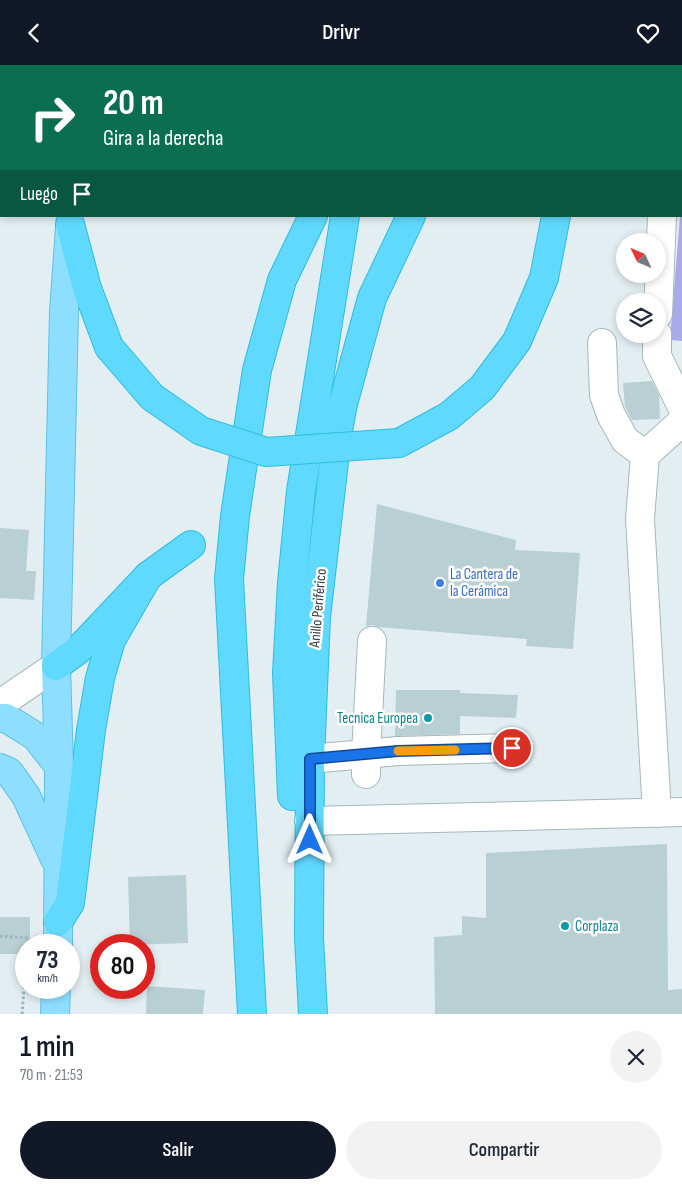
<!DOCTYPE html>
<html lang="es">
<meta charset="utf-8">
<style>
body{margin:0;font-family:"Sofia Sans Condensed",sans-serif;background:#f2f2f3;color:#1f2937;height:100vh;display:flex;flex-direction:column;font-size:19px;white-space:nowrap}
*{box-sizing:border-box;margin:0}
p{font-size:16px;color:#747a83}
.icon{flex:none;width:28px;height:28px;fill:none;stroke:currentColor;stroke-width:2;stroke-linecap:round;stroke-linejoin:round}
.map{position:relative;height:949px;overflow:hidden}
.sheet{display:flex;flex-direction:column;background:#fff;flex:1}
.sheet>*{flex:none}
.hud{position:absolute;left:0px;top:0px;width:682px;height:152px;box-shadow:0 2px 8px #0003;background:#0b6e4f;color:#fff;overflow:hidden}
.needle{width:32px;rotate:314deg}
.fabs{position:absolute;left:616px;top:168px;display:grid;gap:10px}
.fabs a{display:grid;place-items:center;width:50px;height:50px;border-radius:50%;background:#fff;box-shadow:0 2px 8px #0003;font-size:25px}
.speed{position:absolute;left:15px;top:869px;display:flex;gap:10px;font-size:25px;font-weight:700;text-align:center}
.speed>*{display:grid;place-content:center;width:65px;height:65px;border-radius:50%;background:#fff;box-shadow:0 2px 8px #0003;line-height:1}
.speed small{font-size:12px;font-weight:400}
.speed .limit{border:8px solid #d22;background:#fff;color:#111}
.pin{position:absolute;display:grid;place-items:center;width:42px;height:42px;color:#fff;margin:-21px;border:2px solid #fff;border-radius:50%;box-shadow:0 1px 5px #0007}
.me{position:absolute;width:55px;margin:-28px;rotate:0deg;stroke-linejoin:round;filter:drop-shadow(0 0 4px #0008)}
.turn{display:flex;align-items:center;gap:18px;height:105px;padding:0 20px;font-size:22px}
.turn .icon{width:65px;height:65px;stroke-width:2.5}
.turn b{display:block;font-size:35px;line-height:42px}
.then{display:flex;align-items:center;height:48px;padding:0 20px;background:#0003;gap:10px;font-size:19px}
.round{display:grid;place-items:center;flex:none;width:52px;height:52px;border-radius:26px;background:#f2f2f3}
.headline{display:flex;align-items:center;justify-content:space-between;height:85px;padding:0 20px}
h1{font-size:30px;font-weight:600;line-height:38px;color:#111827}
.action{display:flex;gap:10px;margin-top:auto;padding:10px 20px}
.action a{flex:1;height:58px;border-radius:30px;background:#111827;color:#fff;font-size:20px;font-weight:600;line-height:58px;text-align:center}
.action a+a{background:#f2f2f3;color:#1f2937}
header{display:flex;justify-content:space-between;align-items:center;height:65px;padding:0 20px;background:#111827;color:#fff;font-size:22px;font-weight:600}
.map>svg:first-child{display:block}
.green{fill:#abaae8}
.building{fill:#b8cfd4}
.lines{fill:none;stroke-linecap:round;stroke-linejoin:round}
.minor-casing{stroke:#a5b7bd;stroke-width:30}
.major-casing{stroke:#5dc0e6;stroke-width:30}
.highway-casing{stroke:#2ebce0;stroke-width:30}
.path{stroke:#96b6bf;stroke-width:3;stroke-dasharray:2.5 2.5;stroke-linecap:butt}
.minor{stroke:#fff;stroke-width:28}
.major{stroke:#8edfff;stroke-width:28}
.highway{stroke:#60d9ff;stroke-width:28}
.highway-bridge-casing{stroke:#2ebce0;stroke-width:30;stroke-linecap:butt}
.highway-bridge{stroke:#60d9ff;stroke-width:28}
.route-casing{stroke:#114b97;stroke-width:12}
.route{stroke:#1a73e8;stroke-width:9}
.slow{stroke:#f59e0b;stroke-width:9}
.shop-dot{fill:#3f7fe0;stroke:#fff;stroke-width:2}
.culture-dot{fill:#0f9aa8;stroke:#fff;stroke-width:2}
.labels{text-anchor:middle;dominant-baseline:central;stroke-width:5;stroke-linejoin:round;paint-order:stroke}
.shop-label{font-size:15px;fill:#366cbe;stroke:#fff;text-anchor:start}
.street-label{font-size:15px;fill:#334144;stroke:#fff}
.culture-label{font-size:15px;fill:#0d838f;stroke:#fff;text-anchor:end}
</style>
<header><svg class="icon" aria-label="back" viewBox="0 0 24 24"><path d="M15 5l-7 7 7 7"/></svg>Drivr<svg class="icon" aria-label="heart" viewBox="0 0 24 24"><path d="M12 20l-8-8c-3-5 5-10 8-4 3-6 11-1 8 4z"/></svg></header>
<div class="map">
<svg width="682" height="949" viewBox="0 0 682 949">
<rect width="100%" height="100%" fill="#e3eef2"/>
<polygon class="green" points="682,123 682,276 670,275 680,151 681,151"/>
<g class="building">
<polygon points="652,316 659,330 660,354 632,355 625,342 623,318"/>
<polygon points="377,439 516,475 515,485 580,488 573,584 526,581 527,574 378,562 373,560 366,561"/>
<polygon points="0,463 29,465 26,506 36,506 34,535 0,533"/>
<polygon points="396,625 460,625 460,628 518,630 516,653 460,651 460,669 395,671"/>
<polygon points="667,779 668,925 682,924 682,949 435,949 434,872 462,870 462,851 486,853 486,788"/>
<polygon points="186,810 188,878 130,880 128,812"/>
<polygon points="0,852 30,852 30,880 26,880 26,885 24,885 24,889 0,889"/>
<polygon points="147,921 205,925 203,949 146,949"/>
</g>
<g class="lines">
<defs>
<g id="minor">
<polyline points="658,249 662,151"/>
<polyline points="657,269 657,291 682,342"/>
<polyline points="602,278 604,330 611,350 625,375 645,390 640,454 657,748"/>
<polyline points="645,390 675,363 682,356"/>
<polyline points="0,639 56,601"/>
<polyline points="310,694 398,686 513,683"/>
<polyline points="366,709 366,689 372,576"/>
<polyline points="309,756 682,747"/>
</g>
<g id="major">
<polyline points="104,1 104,0"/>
<polyline points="0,653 6,653 35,671 59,701"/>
<polyline points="0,703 9,707 26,731 55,794"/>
<polyline points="58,880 59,701 56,601 64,246 70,163"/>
<polyline points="55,949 56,922"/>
</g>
<g id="highway">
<polyline points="344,0 344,1"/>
<polyline points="404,1 405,0"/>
<polyline points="497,1 497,0"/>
<polyline points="608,1 609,0"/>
<polyline points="70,159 87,223 109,282"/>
<polyline points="399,378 449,351 482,323 517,276 544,213 556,151"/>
<polyline points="56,601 78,585 148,511 191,480"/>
<polyline points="292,731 287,608 292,518 301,426 345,151"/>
<polyline points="58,857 70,838 91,665 100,613 111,575 148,511"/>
<polyline points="252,949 229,514 235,451 257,305 282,215 313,151"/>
<polyline points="313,949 309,873 310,694 316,552 337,371 343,339 372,233 411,151"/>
</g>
</defs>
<use href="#minor" class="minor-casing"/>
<use href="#major" class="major-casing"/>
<use href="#highway" class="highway-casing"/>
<g class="path">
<polyline points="672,1 673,0"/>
<polyline points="0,871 29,873"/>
<polyline points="22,949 26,898"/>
</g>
<use href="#minor" class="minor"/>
<use href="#major" class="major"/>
<use href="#highway" class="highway"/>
<defs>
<polyline id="highway-bridge" points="109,282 152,332 201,366 266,387 399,378"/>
</defs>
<use href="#highway-bridge" class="highway-bridge-casing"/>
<use href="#highway-bridge" class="highway-bridge"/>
</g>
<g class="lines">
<defs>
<polyline id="route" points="310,775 310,694 398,686 512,683"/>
</defs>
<use href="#route" class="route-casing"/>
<use href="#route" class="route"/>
<polyline class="slow" points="398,686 455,685"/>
</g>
<circle class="shop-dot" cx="440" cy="518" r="5"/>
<g class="culture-dot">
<circle cx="428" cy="653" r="5"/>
<circle cx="565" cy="861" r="5"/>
</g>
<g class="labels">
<g class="shop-label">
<text x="450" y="509">La Cantera de<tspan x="450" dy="17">la Cerámica</tspan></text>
</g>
<g class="street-label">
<text transform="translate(318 543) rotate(-85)">Anillo Periférico</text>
</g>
<g class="culture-label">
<text x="418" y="653">Tecnica Europea</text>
<text x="575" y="861" text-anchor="start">Corplaza</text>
</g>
</g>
</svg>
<div class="fabs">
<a><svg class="needle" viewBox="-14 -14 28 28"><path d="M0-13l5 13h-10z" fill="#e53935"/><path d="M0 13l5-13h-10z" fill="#747a83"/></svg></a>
<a><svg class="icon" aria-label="layers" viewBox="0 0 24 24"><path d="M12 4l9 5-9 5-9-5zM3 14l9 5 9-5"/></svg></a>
</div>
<div class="speed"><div>73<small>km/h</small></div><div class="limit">80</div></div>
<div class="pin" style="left:512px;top:683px;background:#d93025"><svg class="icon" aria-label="arrive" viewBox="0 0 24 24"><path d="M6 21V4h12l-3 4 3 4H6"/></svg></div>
<svg class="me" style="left:310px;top:775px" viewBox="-20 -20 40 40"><path d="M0-17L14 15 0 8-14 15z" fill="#1a73e8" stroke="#fff" stroke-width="4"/></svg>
<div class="hud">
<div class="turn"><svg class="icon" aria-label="right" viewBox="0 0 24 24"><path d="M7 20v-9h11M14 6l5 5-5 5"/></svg><div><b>20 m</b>Gira a la derecha</div></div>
<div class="then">Luego<svg class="icon" aria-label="arrive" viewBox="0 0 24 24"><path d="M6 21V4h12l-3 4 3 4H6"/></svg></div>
</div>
</div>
<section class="sheet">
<div class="headline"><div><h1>1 min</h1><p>70 m · 21:53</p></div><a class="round"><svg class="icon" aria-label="close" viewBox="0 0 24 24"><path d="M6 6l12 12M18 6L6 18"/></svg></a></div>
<div class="action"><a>Salir</a><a>Compartir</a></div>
</section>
